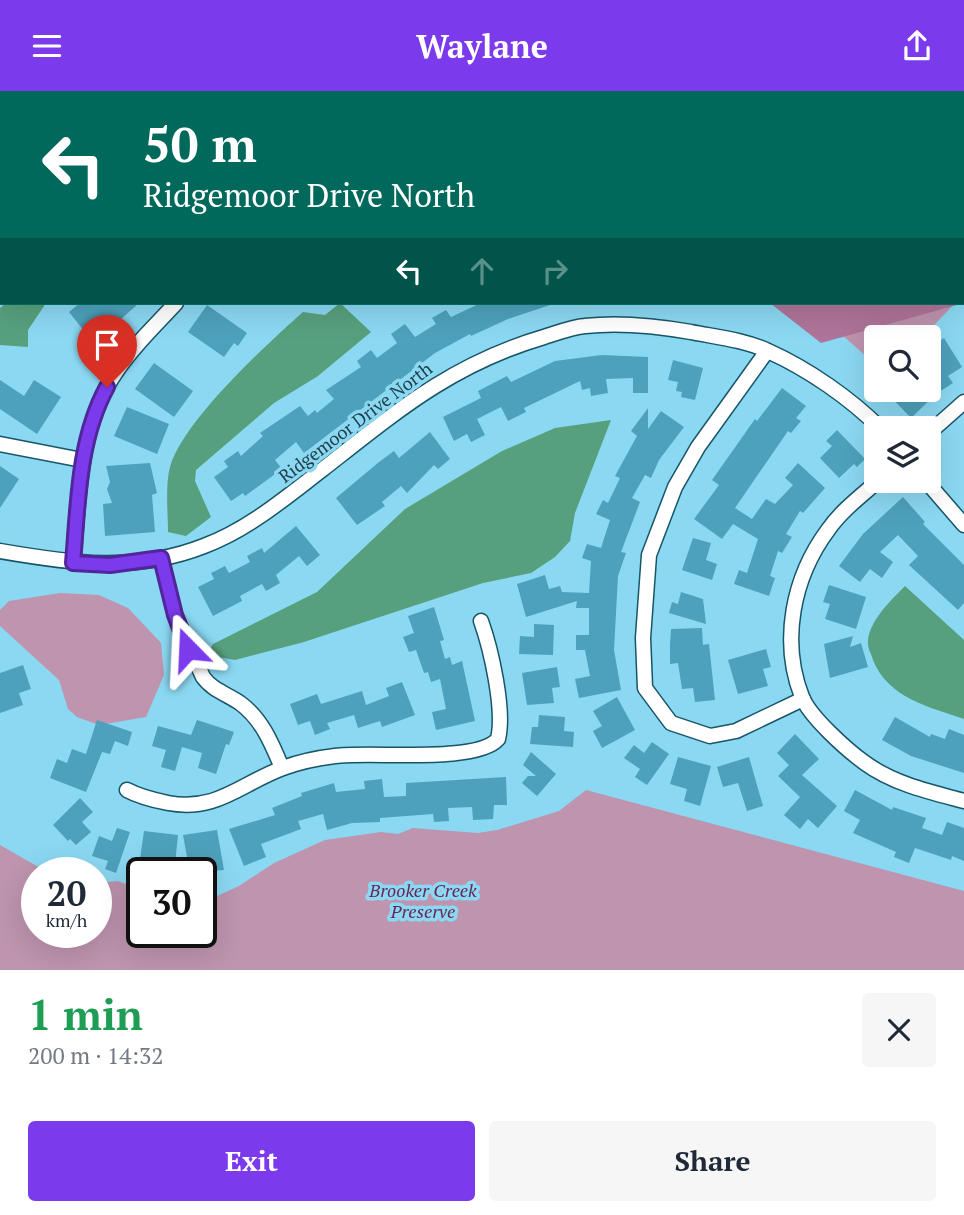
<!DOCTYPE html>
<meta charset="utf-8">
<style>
body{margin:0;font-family:"PT Serif",serif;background:#f6f6f7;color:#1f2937;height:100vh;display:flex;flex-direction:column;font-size:26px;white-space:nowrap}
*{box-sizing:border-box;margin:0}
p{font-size:23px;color:#747a83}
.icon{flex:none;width:38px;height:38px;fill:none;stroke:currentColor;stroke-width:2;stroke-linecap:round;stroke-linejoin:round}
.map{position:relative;height:879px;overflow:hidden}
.details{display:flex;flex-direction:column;background:#fff;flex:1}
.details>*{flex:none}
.top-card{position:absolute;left:0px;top:0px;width:964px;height:214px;box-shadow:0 7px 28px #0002;background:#00695c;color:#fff;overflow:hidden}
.buttons{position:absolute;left:864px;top:234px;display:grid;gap:14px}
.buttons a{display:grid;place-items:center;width:77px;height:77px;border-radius:7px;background:#fff;box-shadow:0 7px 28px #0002;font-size:35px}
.speed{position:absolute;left:21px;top:766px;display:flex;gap:14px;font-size:35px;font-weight:700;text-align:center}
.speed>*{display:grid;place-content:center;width:91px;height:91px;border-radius:50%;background:#fff;box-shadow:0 7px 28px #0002;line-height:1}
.speed small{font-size:18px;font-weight:400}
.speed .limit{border:4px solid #111;border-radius:10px;background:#fff;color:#111}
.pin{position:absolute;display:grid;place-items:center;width:60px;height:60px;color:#fff;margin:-72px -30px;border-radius:50% 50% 50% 0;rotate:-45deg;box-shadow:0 0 7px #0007}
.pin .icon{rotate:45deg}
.me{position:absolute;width:77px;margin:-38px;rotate:339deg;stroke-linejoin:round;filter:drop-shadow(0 0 5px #0008)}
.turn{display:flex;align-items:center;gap:24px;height:147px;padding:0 28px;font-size:32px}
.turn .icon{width:91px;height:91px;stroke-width:2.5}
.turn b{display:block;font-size:49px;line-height:60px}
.lanes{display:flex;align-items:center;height:66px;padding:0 28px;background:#0003;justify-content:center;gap:35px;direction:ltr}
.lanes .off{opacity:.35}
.round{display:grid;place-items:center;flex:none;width:74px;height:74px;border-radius:7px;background:#f6f6f7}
.overview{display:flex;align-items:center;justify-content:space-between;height:119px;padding:0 28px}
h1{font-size:42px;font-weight:700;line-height:52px;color:#1e9e55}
.primary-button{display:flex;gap:14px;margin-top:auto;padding:14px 28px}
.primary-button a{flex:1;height:80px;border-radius:7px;background:#7c3aed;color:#fff;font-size:28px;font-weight:700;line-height:80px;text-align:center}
.primary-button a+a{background:#f6f6f7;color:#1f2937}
header{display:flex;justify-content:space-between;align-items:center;height:91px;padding:0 28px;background:#7c3aed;color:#fff;font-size:32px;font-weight:700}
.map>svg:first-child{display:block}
.green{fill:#be94ae}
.forest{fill:#af7499}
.water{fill:#57a07d}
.building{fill:#4ea1bc}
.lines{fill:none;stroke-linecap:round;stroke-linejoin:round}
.street-casing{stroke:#175567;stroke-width:17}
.street{stroke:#fff;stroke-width:14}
.route-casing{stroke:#51269a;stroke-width:18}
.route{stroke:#7c3aed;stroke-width:12}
.labels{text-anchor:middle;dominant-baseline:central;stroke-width:7;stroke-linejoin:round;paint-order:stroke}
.street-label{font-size:18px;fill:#20404b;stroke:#8bd8f2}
.park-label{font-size:18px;font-style:italic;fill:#6c2356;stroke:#8bd8f2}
</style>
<header><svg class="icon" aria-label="menu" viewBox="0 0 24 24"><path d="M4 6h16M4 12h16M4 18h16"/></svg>Waylane<svg class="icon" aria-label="share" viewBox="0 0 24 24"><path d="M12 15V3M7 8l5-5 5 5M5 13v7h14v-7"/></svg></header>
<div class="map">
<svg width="964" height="879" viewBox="0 0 964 879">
<rect width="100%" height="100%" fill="#8bd8f2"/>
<g class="green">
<polygon points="226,0 528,0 526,2"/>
<polygon points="806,212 955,212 922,247 877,247 877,275"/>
<polygon points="60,502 99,504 128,517 161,552 164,584 146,626 99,634 77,626 68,618 59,589 0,535 0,519 9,510"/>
<polygon points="586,699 964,800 964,879 0,879 0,754 49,782 37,782 37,842 96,842 96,792 118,790 142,799 142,842 201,842 201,805 215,806 239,795 274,772 325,749 381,741 398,743 413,737 478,742 497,739 559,720"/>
</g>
<polygon class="forest" points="528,0 964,0 964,212 821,252 770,212 962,212 962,2 526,2"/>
<g class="water">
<polygon points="6,212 46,212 28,239 28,256 0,254 0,217"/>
<path d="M340,212l31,29 -53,44 -44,27 -78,67 -1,11 16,36 -25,19 -18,-4c0,-19 -3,-46 2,-65 13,-46 97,-123 133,-155l22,3z"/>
<polygon points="611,329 575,422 570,450 555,466 531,482 483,492 304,551 235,569 207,564 213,553 317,501 405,418 502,360 555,337"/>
<path d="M905,495l59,54v79c-35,-12 -76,-21 -91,-59 -1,-5 -5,-11 -5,-16 -1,-21 23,-44 37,-58z"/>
</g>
<g class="building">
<polygon points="80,212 139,212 119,230 122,234 96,255 69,221"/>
<polygon points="481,212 553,213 508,228 471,245 470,243 435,262 304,362 296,351 275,369 282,378 245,405 243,402 231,410 214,386 228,376 224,370 238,360 241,365 263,345 260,342 300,315 308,325 315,319 317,322 334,308 326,299 361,276 357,270 371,259 377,267 397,252 391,243 405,233 415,246 436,233 432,227 446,219 451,226"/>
<polygon points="207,214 247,242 238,255 234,252 224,266 188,241"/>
<polygon points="944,247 962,276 948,285 953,292 936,303 911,327 884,299 929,299 929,256"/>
<polygon points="602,264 648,266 648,302 633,302 633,287 606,288 608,302 591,305 590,297 582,299 580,290 524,317 526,321 508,330 501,316 477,328 485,344 471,351 467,343 454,350 443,326 481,307 478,300 507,285 511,291 555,270"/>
<polygon points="673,269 703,277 695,309 681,306 682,301 676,300 678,291 668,289"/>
<polygon points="154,272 193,300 174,326 135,298"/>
<polygon points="0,289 24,305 34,289 61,306 37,343 0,318"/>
<polygon points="782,297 806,315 796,327 801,330 791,342 788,340 735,417 752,428 766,408 775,413 793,394 785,387 798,372 825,397 803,422 800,420 786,443 792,446 782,462 778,460 770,485 775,487 769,505 734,493 739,479 747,482 758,448 733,433 722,448 694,428 719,394 712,389 755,328 757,330"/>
<polygon points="127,316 169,333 157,363 114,345"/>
<polygon points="648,317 648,338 661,320 684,336 659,369 651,387 645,384 632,407 640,411 621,461 626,462 618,485 614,559 621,599 579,607 575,588 590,585 585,559 576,559 576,544 589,544 589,517 576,517 577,510 526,526 517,493 545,484 549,498 560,495 562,501 589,502 591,470 582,467 587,453 601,457 610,429 596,423 603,409 608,412 620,387 615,385 637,345 631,340"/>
<polygon points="837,339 865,368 857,376 854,373 839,387 820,367 832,355 826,350"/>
<polygon points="430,341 450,368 438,378 434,374 407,402 401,395 382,411 385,415 357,434 336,407 379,371 394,360 399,367"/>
<polygon points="150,372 157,402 152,404 155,441 105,445 103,413 112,412 107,398 110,391 106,375"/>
<polygon points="0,375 19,388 0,417"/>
<polygon points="903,406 925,431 923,433 964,474 964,512 958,519 909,474 918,465 898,444 880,461 893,471 882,487 870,478 860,491 839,475 863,443"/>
<polygon points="296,435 320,464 307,475 299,465 276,484 280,492 266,500 262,493 240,505 242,510 213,525 198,496 214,488 211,482 225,475 229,482 250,471 247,465 262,457 264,462"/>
<polygon points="693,447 711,452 706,469 717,473 712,489 682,479"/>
<polygon points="829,494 866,506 856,538 825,528 830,513 823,511"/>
<polygon points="681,501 703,508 706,533 669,522 672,511 678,513"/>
<polygon points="434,516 444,549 440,550 445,568 450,566 452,574 462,570 475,630 436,639 432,621 446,618 440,588 431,591 428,581 424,582 416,559 409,561 403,546 414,542 408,525"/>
<polygon points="534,533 554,534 553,564 519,563 520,545 534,546"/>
<polygon points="702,537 703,554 709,553 715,609 695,611 693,597 682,598 678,572 670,573 670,553 671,538"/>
<polygon points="853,545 850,556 861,552 868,576 830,587 824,553"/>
<polygon points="766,558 771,576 763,578 768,595 738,603 728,569"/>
<polygon points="23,574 31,598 19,602 23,614 0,622 0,582"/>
<polygon points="557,576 560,596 552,597 554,612 527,614 522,582"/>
<polygon points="402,591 415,624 382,636 380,630 358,637 354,624 327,632 330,638 315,644 310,630 298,634 290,613 317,603 321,613 362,600 366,614 389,605 386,597"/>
<polygon points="617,606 635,639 602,657 593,640 602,635 593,620"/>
<polygon points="539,624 565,626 564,640 574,641 573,656 530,653 532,636 538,636"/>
<polygon points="895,626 930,646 931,643 945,648 949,638 964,644 964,682 911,665 882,649"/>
<polygon points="97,629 132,641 128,655 115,650 110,663 102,661 86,701 50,687 57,668 67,672 72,658 86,663"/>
<polygon points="197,629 234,641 229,654 226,653 216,683 198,677 202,662 182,656 175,680 161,676 166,659 152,655 158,635 191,644"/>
<polygon points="795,643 819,668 802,684 837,715 818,737 808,728 800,738 784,724 800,706 778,685 789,674 777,662"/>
<polygon points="652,651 669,663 647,694 635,686 640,678 624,667 634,654 644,662"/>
<polygon points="531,661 556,683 537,705 522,692 528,685 536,685 523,674"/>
<polygon points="678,666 711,675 700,715 684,710 687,698 670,693"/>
<polygon points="749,666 763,715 747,720 738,692 723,696 717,676"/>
<polygon points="506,686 507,714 494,714 493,728 473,729 472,716 448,717 449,730 434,731 433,723 380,727 380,731 352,732 327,739 323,723 298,730 301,738 261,753 266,766 244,775 229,738 275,724 272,717 302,705 301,702 334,692 336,701 365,698 364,690 382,688 384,706 406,705 406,692"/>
<polygon points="855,699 892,719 893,716 926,727 922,737 942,744 947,731 964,737 964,770 952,765 951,769 915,757 909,772 894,766 896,761 853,742 860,729 844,720"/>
<polygon points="80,707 93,721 82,731 91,741 76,754 70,748 68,750 53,734"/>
<polygon points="117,737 130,741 116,782 105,778 108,770 92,765 99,745 112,750"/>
<polygon points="217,739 224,779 190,782 183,744"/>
<polygon points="144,740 178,744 174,782 153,782 155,770 140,768"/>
</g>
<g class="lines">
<defs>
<g id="street">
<polyline points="124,0 124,2"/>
<polyline points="0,90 2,88"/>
<polyline points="767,260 698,356 675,396 649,464 643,547 645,597 671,632 710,645 736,640 803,608"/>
<polyline points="929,342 964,311"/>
<polyline points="0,353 82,369"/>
<path d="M878,390c-17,15 -37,30 -50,49 -35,47 -48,111 -26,167 8,20 45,53 63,66 29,21 65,29 99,38"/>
<polyline points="926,390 964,434"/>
<path d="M0,460c69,12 136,22 204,-5 45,-17 81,-48 119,-77 74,-58 129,-105 221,-132 13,-4 28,-10 41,-11 35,-4 72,0 106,6 25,5 54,8 77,19 40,18 82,47 113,78"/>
<path d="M161,467l14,57 28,62c9,13 24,17 37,26 22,16 32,41 42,65"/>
<path d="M73,472c6,-64 5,-136 43,-191 17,-26 40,-47 60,-69"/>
<path d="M127,699c13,7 26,10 41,13 49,9 72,-19 115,-35 16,-6 35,-10 52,-12 37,-5 141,8 163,-17 7,-29 -7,-90 -17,-118"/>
</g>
</defs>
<use href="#street" class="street-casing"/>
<use href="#street" class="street"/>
</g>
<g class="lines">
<defs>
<path id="route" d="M107,296c-29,53 -29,118 -34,176l37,2 51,-7 14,57 13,34"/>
</defs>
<use href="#route" class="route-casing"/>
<use href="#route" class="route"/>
</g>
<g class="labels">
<g class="street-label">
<text transform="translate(355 331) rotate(-37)">Ridgemoor Drive North</text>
</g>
<g class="park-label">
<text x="423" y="799">Brooker Creek<tspan x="423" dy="21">Preserve</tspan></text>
</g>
</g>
</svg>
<div class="buttons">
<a><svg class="icon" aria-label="search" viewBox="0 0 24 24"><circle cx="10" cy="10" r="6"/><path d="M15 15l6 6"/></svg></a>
<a><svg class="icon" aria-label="layers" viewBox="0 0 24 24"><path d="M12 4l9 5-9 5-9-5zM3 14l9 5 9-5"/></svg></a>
</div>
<div class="speed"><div>20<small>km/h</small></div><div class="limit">30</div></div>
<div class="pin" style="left:107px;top:296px;background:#d93025"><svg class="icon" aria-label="arrive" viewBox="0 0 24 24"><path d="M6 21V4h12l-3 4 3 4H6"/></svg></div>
<svg class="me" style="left:188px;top:558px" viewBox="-20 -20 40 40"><path d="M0-17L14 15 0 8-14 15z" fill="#7c3aed" stroke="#fff" stroke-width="4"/></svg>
<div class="top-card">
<div class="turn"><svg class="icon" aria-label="left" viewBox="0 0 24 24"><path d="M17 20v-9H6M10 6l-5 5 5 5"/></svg><div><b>50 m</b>Ridgemoor Drive North</div></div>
<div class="lanes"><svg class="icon" aria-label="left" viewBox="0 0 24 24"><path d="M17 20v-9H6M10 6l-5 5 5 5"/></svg><svg class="icon off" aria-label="ahead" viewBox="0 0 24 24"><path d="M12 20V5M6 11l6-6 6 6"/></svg><svg class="icon off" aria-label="right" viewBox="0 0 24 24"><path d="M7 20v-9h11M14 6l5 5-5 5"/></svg></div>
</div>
</div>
<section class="details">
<div class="overview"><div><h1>1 min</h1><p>200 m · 14:32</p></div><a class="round"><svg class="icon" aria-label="close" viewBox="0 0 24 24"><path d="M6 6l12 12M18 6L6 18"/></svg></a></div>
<div class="primary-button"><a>Exit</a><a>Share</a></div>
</section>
